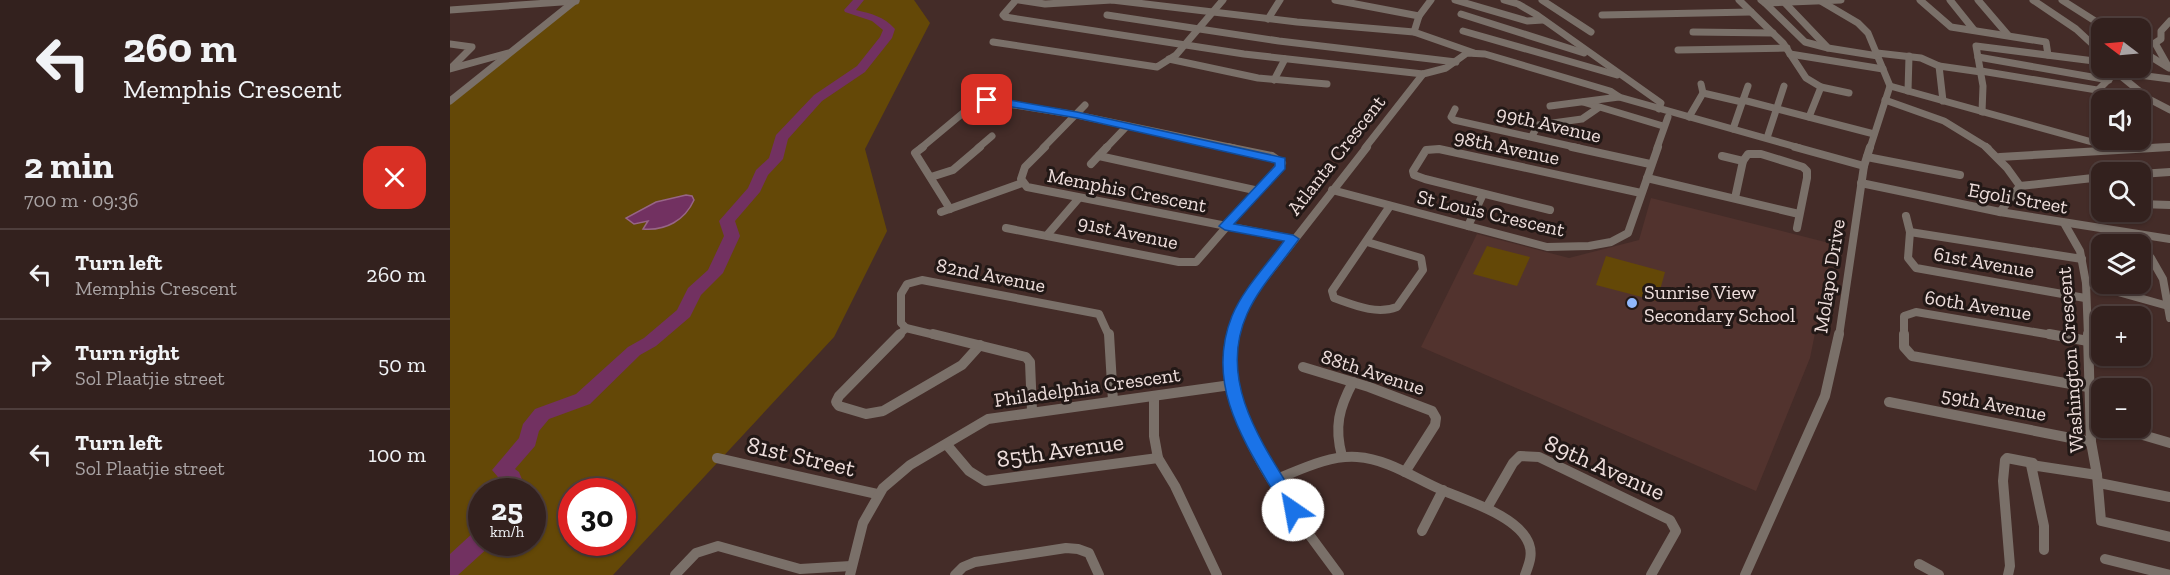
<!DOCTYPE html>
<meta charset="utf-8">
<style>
body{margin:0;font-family:"Zilla Slab",serif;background:#3e2e2b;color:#f1f3f6;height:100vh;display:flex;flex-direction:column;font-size:22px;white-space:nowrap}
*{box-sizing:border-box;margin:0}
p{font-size:20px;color:#a9a3a4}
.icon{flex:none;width:33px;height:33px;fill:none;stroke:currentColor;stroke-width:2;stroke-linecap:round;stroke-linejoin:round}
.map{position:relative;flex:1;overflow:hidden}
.panel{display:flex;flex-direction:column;background:#33211e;width:450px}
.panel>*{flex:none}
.banner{background:#33211e;color:#f1f3f6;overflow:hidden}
.needle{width:39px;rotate:286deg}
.buttons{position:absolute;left:1641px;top:18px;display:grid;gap:12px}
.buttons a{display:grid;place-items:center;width:60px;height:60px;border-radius:12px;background:#33211e;box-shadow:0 2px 4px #0004,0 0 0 2px #4e3e3c;font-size:30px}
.speed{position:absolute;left:18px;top:478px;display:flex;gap:12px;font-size:30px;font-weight:700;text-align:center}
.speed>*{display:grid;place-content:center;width:78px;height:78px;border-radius:50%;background:#33211e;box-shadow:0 2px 4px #0004,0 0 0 2px #4e3e3c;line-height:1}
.speed small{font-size:15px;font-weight:400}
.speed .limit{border:9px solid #d22;background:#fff;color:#111}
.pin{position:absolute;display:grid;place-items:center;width:51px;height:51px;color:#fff;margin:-26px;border-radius:12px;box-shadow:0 3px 9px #0006}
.me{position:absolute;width:66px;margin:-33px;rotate:327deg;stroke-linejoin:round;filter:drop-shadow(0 0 4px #0008)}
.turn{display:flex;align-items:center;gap:21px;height:126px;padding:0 24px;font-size:27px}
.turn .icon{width:78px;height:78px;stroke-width:2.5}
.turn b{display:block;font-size:42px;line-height:51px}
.round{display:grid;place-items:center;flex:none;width:63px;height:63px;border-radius:18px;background:#3e2e2b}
.summary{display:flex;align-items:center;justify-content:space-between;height:102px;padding:0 24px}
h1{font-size:36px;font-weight:700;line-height:45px}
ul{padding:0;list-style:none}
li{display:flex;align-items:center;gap:18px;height:90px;padding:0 24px;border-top:2px solid #4e3e3c}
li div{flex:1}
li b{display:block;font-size:22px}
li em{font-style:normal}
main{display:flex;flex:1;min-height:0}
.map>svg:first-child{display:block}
.built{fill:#52332e}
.green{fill:#644807;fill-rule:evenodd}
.water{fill:#723161;stroke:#976586;stroke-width:1.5}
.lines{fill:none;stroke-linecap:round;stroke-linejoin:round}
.river{fill:#723161;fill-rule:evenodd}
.minor-far2{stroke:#7a7069;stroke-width:7}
.minor-far1{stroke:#7a7069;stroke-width:8}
.minor{stroke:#7a7069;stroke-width:10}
.route{fill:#1a73e8;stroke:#114b97;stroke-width:1.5}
.poi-dot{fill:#91b8fd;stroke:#221816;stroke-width:2}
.labels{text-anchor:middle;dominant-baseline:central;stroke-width:6;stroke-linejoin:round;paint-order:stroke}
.street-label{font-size:20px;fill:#eededc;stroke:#221816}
.poi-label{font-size:20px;fill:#eededc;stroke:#221816;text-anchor:start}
.near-street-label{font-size:24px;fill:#eededc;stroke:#221816}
</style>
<main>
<section class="panel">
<div class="banner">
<div class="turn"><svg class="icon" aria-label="left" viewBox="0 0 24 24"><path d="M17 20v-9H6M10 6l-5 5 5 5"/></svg><div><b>260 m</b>Memphis Crescent</div></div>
</div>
<div class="summary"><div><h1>2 min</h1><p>700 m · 09:36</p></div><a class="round" style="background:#d93025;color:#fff"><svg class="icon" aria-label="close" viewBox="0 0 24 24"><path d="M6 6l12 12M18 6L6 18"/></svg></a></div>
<ul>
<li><svg class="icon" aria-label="left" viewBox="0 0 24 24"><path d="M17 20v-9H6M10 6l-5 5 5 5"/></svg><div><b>Turn left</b><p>Memphis Crescent</p></div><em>260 m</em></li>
<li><svg class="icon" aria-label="right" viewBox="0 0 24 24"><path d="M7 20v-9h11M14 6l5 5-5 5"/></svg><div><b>Turn right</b><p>Sol Plaatjie street</p></div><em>50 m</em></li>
<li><svg class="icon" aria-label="left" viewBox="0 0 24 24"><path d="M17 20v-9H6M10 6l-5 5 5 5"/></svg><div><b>Turn left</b><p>Sol Plaatjie street</p></div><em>100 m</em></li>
</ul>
</section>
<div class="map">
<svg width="1720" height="575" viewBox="0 0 1720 575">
<rect width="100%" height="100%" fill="#442c28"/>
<polygon class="built" points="1201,198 1383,244 1360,358 1306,491 971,347 1027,234 1119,258 1189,240"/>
<g class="green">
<path d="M130,0h334l16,23 -65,126 22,82 -53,106 -221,238h-163v-471zM32,492h50v51h-50zM122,492h50v51h-50z"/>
<polygon points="1037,246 1080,257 1067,286 1023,274"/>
<polygon points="1156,256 1215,272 1207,301 1146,285"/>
</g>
<path class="water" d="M236,195l6,1 2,4c-9,20 -28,31 -51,29l5,-8 -14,3 -8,-6 30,-16z"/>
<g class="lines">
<g class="river">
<path d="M403,0h11l-8,10c16,4 27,6 39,19l-3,9 -27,34 -43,29 -34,38 -5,20 -15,16 -8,17 -25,29 5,15 -17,37 -22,22 -11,22 -34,29 -16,9 -50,49 -41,15 -10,12 -4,15 -20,23 4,3 8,20h-20l-4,-9 -11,-13 27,-32 4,-14 12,-15 41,-15 52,-47 16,-9 33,-28 11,-22 20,-18 16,-34 -5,-15 29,-33 8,-18 13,-12 7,-23 38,-40 43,-29 23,-29 3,-7 -11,-9 -27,-9 -1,-2z"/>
<polygon points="32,530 32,543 41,543 40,546 8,575 0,575 0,554 24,532"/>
</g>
<g class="minor-far2">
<polyline points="566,0 553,15 555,17 794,54 973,74 996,68 1017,53 1035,54 1160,91 1169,97 1350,148"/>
<polyline points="569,0 595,4 662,0"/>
<polyline points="662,0 847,22 964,32 1024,53"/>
<polyline points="885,0 969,16"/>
<polyline points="1005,0 1077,21 1093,20"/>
<polyline points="1054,0 1068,4 1087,15 1211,103 1209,109"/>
<polyline points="1092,0 1141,32"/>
<polyline points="1289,0 1333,43 1356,78 1371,87"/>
<polyline points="1311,0 1315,3 1391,0"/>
<polyline points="1369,0 1408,23 1418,33 1440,86 1420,148"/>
<polyline points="1470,0 1501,27 1596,42 1598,55"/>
<polyline points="1500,0 1524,30"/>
<polyline points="1528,0 1558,35"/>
<polyline points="1583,0 1626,29 1652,53"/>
<polyline points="1612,0 1656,28"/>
<polyline points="1315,3 1355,42 1378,48"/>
<polyline points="1335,3 1378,48 1428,56"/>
<polyline points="0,10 126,1"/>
<polyline points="1011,14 1134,53"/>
<polyline points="657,15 829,41 1006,62"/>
<polyline points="1152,15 1301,12"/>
<polyline points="818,19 830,0"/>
<polyline points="1013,31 1167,75"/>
<polyline points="964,32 969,16 981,0"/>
<polyline points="1243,32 1323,33"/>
<polyline points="543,42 707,67 726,55 773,0"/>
<polyline points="0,44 22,47 3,66"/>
<polyline points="1228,50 1337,48"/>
<polyline points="1690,50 1719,68"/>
<polyline points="1427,53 1471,58 1489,66"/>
<polyline points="1340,54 1433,69"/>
<polyline points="1528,57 1659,80"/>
<polyline points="719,59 808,78 877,84"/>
<polyline points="1718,66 1705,43 1711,39 1711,31 1720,21"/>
<polyline points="0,69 58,53"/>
<polyline points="1531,71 1647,90"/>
<polyline points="1666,72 1699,99 1720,110"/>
<polyline points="824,80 835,59"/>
<polyline points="1440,86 1660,147"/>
<polyline points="1458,91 1459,56"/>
<polyline points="1253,93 1292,102"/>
<polyline points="1293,100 1298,86"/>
<polyline points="1435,100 1494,121 1538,148"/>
<polyline points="0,101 126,0"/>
<polyline points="1493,101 1489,66 1531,72"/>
<polyline points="1133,102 1213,126"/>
<polyline points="1100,106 1169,97"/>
<polyline points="1005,109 1001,117 1004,120 1129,148"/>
<polyline points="1532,112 1533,86 1526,46 1652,62"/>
<polyline points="1652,115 1646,103 1646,92 1666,72 1720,79"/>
<polyline points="1239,117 1253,93 1251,84"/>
<polyline points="1359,117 1371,87 1399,93"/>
<polyline points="1283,129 1293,100 1424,134"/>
<polyline points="1082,136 1088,125 1132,119 1148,108"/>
<polyline points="1317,138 1334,86"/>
<polyline points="471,148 525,103 533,100 627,115 784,148"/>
<polyline points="528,148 542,136"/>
<polyline points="593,148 635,105"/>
<polyline points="656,148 676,127"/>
<polyline points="915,148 973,74"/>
<polyline points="1207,148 1218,117"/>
<polyline points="1670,148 1720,147"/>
</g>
<g class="minor-far1">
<polyline points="473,147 465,153 500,209"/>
<polyline points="595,147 575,167 571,179 577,187 843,239"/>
<polyline points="1122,147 1200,164"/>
<polyline points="1345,147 1414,166"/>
<polyline points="1536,147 1557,168 1570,186"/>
<polyline points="649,156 809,191"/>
<polyline points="1272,156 1293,161"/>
<polyline points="1417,157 1510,175"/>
<polyline points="1550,157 1720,147"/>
<polyline points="641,164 657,147"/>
<polyline points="1690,174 1720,172"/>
<polyline points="481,177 503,170 530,147"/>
<polyline points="1197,178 1349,214"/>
<polyline points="1411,183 1550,212 1720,239"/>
<polyline points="882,190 1097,247 1139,246 1161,242 1178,233 1208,147"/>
<polyline points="1285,198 1293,161 1298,154 1311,154 1353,167 1357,171 1357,178 1347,228"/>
<polyline points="1690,204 1720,205"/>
<polyline points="1100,210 975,179 964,175 963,171 976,150 989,149 1191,193"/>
<polyline points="491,212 572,183"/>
<polyline points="1550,212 1570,186 1652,177"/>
<polyline points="1456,216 1460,232 1458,258 1466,268 1635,298"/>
<polyline points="1614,223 1630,251 1636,283 1638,336"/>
<polyline points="1018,226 1033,194"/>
<polyline points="556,228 729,262 746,262 832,163 822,156 777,147"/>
<polyline points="1460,232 1632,259"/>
<polyline points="598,234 629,198"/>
<path d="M917,242l54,16 2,12 -26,37c-21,8 -43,-2 -63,-9l-2,-7 58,-85"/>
<polyline points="1701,258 1713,279 1720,318"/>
<polyline points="1636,283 1718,306"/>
<polyline points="448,336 456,328"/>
<polyline points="489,336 456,328 451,323 451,294 457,284 472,280 649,314 659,336"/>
<polyline points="783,336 799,298 917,147"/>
<polyline points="1389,336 1414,166 1420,147"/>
<polyline points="1454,336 1454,316 1466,312 1608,336"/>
</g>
<g class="minor">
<polyline points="450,334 389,396 386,402 389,406 416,414 433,411 512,365 530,345"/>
<polyline points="483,334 576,357 580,362 582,411"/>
<polyline points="659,334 663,401"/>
<path d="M783,334c-23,80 62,180 106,241"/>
<polyline points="1454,334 1454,347 1462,356 1638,387"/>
<polyline points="1599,334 1638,341"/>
<polyline points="853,367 919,387 982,411 986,418 985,425 955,472"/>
<polyline points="704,396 704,436 708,458 725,486 767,575"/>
<polyline points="1439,402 1641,442"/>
<polyline points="1669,428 1720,443"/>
<polyline points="497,445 519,471 535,481 708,458"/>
<path d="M892,456c-8,-29 -3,-48 11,-74"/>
<polyline points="267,458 427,494"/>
<polyline points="1647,475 1651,521 1720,537"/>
<path d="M824,480c26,-10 54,-25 83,-23 31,2 57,21 85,33 25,11 77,26 87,54 4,11 0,20 -4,31"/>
<polyline points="1649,483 1720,497"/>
<polyline points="1037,508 1063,463 1070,456 1089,457 1220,520 1226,531 1201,575"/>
<polyline points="972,531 993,490"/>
<polyline points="1594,550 1594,526 1581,465 1647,475 1641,442 1638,334"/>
<polyline points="1655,559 1720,575"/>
<polyline points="1469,564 1489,575"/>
<polyline points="225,575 246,553 268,546 350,569 401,566"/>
<polyline points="400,575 413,523 433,488 460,465 538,419 781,385"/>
<polyline points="505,575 513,567 525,562 616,548 628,549 639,553 649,575"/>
<polyline points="1295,575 1375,396 1389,334"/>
<polyline points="1558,575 1560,566 1553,481 1555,460 1557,458 1583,463"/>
</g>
</g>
<path class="route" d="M537,96l90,16 208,46v11l-51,55 59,11 6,4c-17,24 -40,48 -52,75 -31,70 18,133 53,191l2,5 -2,5 -7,2 -6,-2c-35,-63 -85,-124 -55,-199 11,-27 35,-51 52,-75l-59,-11 -6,-4 56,-60v-3l-198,-45 -94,-16v-5z"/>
<circle class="poi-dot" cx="1182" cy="303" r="6"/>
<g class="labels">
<g class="street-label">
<text transform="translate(1099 124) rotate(13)">99th Avenue</text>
<text transform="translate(1057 147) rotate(12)">98th Avenue</text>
<text transform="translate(886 155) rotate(-52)">Atlanta Crescent</text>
<text transform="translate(677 190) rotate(11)">Memphis Crescent</text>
<text transform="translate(1568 198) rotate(10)">Egoli Street</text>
<text transform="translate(1041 213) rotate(13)">St Louis Crescent</text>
<text transform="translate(678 232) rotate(12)">91st Avenue</text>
<text transform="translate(1534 262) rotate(10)">61st Avenue</text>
<text transform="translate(541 275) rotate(11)">82nd Avenue</text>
<text transform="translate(1379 276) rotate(-81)">Molapo Drive</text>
<text transform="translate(1528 305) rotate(9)">60th Avenue</text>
<text transform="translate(1620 360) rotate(-94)">Washington Crescent</text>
<text transform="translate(923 372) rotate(18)">88th Avenue</text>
<text transform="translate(637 387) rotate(-8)">Philadelphia Crescent</text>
<text transform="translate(1544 404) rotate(11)">59th Avenue</text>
</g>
<g class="poi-label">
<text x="1194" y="292">Sunrise View<tspan x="1194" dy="23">Secondary School</tspan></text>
</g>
<g class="near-street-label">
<text transform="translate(610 450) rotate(-8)">85th Avenue</text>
<text transform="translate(351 456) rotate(13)">81st Street</text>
<text transform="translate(1155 467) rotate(24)">89th Avenue</text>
</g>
</g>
</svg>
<div class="buttons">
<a><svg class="needle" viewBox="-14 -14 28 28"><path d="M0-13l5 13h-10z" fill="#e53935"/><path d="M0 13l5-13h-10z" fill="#a9a3a4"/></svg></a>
<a><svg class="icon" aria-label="sound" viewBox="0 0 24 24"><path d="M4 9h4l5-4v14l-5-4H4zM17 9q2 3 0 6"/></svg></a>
<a><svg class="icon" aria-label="search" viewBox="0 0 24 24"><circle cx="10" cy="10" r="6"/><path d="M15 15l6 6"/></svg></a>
<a><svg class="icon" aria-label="layers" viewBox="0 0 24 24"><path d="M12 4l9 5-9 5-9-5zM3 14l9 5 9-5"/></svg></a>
<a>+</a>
<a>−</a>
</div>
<div class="speed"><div>25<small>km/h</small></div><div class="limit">30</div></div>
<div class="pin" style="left:537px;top:100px;background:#d93025"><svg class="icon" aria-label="arrive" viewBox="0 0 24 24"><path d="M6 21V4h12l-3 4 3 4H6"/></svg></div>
<svg class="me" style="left:843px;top:510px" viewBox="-20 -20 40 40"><circle r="19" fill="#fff"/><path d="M0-13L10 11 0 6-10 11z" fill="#1a73e8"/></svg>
</div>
</main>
